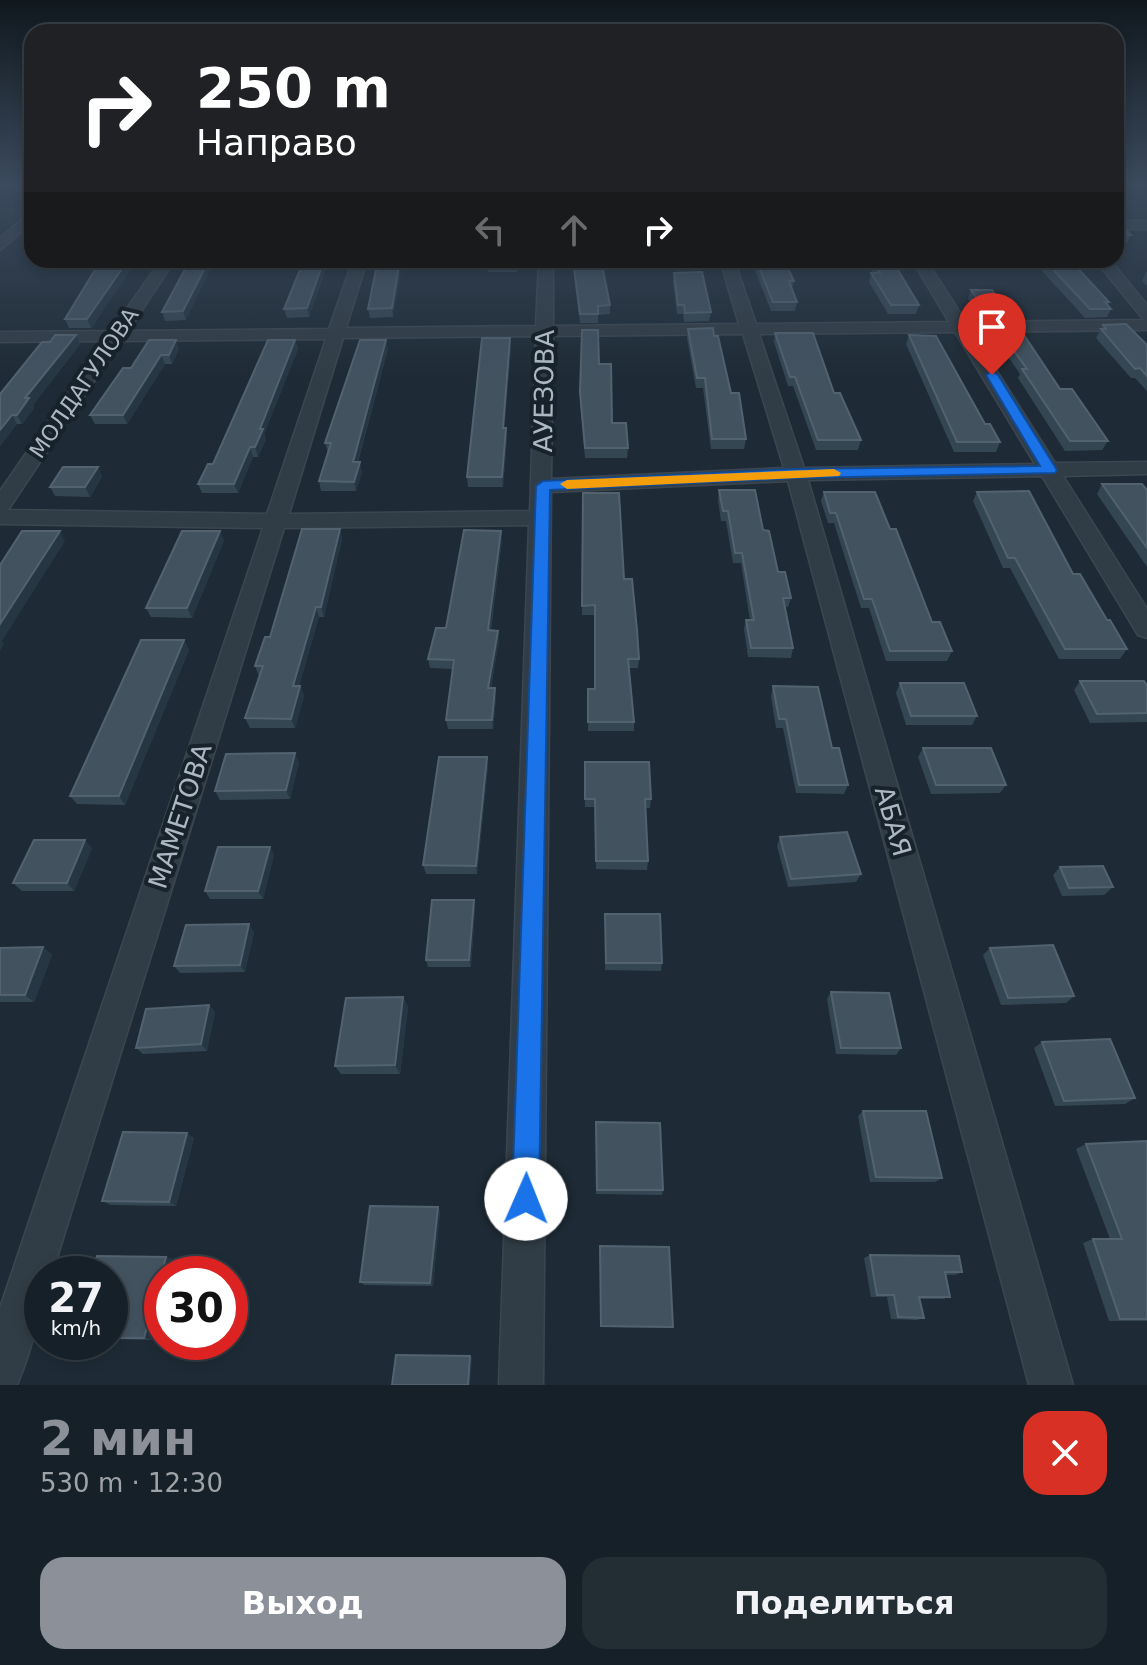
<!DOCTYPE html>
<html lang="ru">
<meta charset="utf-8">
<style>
body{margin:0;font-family:"DejaVu Sans",sans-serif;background:#232d34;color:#f1f3f6;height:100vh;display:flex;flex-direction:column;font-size:30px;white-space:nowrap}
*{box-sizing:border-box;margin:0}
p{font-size:26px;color:#9ea3a8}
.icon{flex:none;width:44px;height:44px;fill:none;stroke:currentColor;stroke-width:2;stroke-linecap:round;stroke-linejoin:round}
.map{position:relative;height:1385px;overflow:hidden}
.sheet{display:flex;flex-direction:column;background:#162028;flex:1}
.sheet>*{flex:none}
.banner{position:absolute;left:24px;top:24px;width:1100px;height:244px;border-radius:24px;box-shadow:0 4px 12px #0003,0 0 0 2px #353e45;background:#202124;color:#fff;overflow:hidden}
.speed{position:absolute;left:24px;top:1256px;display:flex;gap:16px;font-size:40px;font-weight:700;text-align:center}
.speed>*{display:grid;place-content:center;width:104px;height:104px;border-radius:50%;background:#162028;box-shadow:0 4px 12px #0003,0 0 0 2px #353e45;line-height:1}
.speed small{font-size:20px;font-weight:400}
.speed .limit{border:12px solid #d22;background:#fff;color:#111}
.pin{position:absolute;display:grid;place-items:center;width:68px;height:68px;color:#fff;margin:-82px -34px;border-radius:50% 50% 50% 0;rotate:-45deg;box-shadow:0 0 8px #0007}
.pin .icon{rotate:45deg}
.me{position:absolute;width:88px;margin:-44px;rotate:1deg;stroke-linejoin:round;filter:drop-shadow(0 0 6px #0008)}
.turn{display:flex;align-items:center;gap:28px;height:168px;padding:0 40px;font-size:36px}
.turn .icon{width:104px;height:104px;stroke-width:2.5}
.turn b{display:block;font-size:56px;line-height:68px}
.lanes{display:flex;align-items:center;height:76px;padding:0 40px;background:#0003;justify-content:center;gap:40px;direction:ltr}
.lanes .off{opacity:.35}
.round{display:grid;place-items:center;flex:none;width:84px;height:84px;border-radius:24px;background:#232d34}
.headline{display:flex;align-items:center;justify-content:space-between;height:136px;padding:0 40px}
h1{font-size:48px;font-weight:700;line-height:60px;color:#8c9099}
.cta{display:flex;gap:16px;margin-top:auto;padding:16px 40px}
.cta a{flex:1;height:92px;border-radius:24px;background:#8c9099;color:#fff;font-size:32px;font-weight:700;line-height:92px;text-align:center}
.cta a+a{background:#232d34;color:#f1f3f6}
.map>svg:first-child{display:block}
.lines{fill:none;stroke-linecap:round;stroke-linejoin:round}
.minor-casing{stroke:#3b4650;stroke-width:3}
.minor{fill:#313d46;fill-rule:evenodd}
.wall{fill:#354653}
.shaded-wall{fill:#263642}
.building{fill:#42525f;stroke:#52626f;stroke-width:2}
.route{fill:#1a73e8;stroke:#114b97;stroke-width:2}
.slow{fill:#f59e0b}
.labels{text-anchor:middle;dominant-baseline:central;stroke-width:8;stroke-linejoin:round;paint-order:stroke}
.far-street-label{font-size:22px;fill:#abb8c4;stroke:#17222b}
.street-label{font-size:26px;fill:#abb8c4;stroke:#17222b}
</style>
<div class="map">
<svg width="1147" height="1385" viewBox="0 0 1147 1385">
<rect width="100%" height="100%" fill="#1e2b36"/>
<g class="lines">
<defs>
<g id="minor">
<polygon points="32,211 32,223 0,250 0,238"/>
<rect x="1116" y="221" width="31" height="8"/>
<path d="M161,260h14l-47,71 201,-2 24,-69h14l-21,68 190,-2 3,-66h14v66l186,-2 -19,-64h14l22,64 193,-2 -37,-62h14l40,62 178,-2 -49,-60h15l37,45v25l-175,2 83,131 92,-1v12l-84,2 84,133v29l-9,-3 -96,-159 -234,4 265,905h-44l-241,-904 -237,11 -8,893h-44l30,-860 -245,3 -232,746h-10c0,39 -10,75 -25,111h-17v-77l263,-780 -263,-4v-33l104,-150 -104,1v-10l111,-1zM955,332l80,132 -231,4 -45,-134zM743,334l41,134 -233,11 2,-143zM536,336l-6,175 -241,3 54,-176zM326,339l-59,175 -259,-4 113,-169z"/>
</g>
</defs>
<use href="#minor" class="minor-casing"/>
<use href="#minor" class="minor"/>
</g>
<g class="wall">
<polygon points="1116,219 1131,235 1127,243 1116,243"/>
<polygon points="131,260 133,266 91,328 69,328 65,319"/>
<polygon points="304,260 329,260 309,317 287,318 284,309"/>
<polygon points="378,260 402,260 393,317 370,318 368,309"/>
<polygon points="487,260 516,260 517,272 488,272"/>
<polygon points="572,260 601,260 610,305 610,314 598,315 598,323 580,323"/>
<polygon points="751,260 784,260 794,281 792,289 797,302 795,311 771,311"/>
<polygon points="867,260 892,260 919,305 916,314 888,314 869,282 871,273 873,273"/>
<polygon points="936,260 970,260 968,266 941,266"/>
<polygon points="1032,260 1070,260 1109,302 1108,305 1111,309 1107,317 1085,318"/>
<polygon points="1146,272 1147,272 1147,286 1142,281"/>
<polygon points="674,273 711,312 709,321 684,322 683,314 677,314 673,282"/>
<polygon points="181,278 186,320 165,321 162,312"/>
<polygon points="971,290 1006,310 1003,319 982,319 968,299"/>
<polygon points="1103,325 1147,345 1147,391 1135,378 1131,378 1096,338"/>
<polygon points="996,326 1060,389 1108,441 1102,450 1065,451 1018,378 1020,374 993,335"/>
<polygon points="688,329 714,336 746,439 744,449 711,449 703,388 696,388 687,338"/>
<polygon points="582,330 599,364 612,423 628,448 627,458 585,458 580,401"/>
<polygon points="775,333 834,393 861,440 858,450 816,450 793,386 788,386 774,342"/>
<polygon points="76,335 80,344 33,405 34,408 22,424 17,424 0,446 0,394 50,342"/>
<polygon points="909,335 1000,442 996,452 954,452 906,344"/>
<polygon points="149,340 179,349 172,364 165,364 127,424 95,424 90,415 131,368"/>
<polygon points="295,340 298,349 264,434 266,439 258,457 253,457 238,493 202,493 198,484 213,464"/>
<polygon points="511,347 504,428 506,428 507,438 503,487 468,487 467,477"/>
<polygon points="388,349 358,462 362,472 356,491 321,491 319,481 328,453 325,443"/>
<polygon points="98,467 102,477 90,497 55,496 50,487"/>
<polygon points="1102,484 1147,490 1147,567 1097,494"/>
<polygon points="719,490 763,530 778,572 791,598 788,607 785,607 793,648 791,658 748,657 744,629 746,620 750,620 741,563 733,563 726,521 721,521 718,500"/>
<polygon points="824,492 890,529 932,622 952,651 947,661 886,661 869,608 861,608 834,523 828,523 821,501"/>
<polygon points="977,492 1073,574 1127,649 1120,659 1059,659 1010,568 1003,568 973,501"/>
<polygon points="583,493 624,579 639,659 638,668 629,668 634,722 634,731 588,731 588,689 595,689 595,615 582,615"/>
<polygon points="340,529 342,539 324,617 319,617 299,686 300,686 304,696 295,728 250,728 245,718 259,676 255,666 270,637"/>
<polygon points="224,540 192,618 151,617 146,608"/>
<polygon points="502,540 491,630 499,640 491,688 496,697 493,729 448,729 446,720 453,669 430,668 428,659"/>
<polygon points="184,640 189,650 125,805 77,804 70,796"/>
<polygon points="1080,681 1147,686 1147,722 1090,723 1074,690"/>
<polygon points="900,683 977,716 972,725 906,725 896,693"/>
<polygon points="773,686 848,785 844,794 796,793 783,728 776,728 771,696"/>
<polygon points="923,748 1006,785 1000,793 931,794 918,757"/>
<polygon points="487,757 488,766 477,874 426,874 423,865"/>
<polygon points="299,762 290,799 220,800 215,791"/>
<polygon points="585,762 651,799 650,808 645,808 648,861 647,870 596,869 595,807 585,807"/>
<polygon points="780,837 861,874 856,882 788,887 777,846"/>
<polygon points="270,847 274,855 263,899 210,899 205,891"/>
<polygon points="92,848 74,891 22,891 13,883"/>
<polygon points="1060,867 1113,887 1104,895 1062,896 1053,875"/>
<polygon points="475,908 471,967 428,967 426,960"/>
<polygon points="605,914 662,963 661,971 605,970"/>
<polygon points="254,932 245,972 180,973 174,966"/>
<polygon points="43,947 52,955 34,1002 0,1002 0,948"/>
<polygon points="990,948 1074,996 1066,1003 1001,1005 983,955"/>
<polygon points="831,992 901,1048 896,1055 836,1054 827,999"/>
<polygon points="403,997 408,1007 400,1074 341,1074 335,1066"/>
<polygon points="209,1005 215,1012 207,1051 143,1054 136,1048"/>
<polygon points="1042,1042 1135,1098 1125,1104 1055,1106 1034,1048"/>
<polygon points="863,1111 942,1178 935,1182 870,1182 858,1116"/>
<polygon points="596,1128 663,1190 662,1195 596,1194"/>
<polygon points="194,1138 176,1206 111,1205 102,1201"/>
<polygon points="1147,1141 1147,1321 1109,1321 1083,1243 1093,1239 1110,1239 1076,1149 1086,1144"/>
<polygon points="438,1207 440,1211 433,1286 364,1285 360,1282"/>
<polygon points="600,1249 673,1327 671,1328 600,1327"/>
<polygon points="870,1255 962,1272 955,1275 946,1275 950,1297 943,1299 920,1299 924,1318 917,1320 891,1319 887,1297 871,1297 864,1258"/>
<polygon points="166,1257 175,1260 153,1340 110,1339 110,1274"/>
</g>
<g class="shaded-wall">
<polygon points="124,260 131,260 133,266 91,328 87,319"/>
<polygon points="209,260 215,260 186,320 183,311"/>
<polygon points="324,260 329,260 309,317 307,308"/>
<polygon points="400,260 402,260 403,262 393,317 392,308"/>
<polygon points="76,335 80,344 33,405 34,408 22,424 17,415 25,398"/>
<polygon points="510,338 511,347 504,438 503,428"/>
<polygon points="176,340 179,349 172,364 169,355"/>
<polygon points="295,340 298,349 264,434 266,439 258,457 255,447 260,429"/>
<polygon points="386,340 388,349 355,471 353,462"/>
<polygon points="161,355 165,364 127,424 123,415"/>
<polygon points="12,415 17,424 0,446 0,430"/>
<polygon points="506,428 507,438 503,487 502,477"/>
<polygon points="250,447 253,457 238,493 234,484"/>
<polygon points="360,462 362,472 356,491 354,482"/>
<polygon points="98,467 102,477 90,497 85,487"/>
<polygon points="340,529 342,539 324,617 321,607"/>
<polygon points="60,531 65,541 2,641 4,644 0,651 0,624"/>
<polygon points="220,531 224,540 192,618 187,608"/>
<polygon points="501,531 502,540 489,640 488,630"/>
<polygon points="316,607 319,617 296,696 293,686"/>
<polygon points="498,631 499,640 489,697 488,688"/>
<polygon points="184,640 189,650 125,805 119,796"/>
<polygon points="300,686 304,696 295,728 291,719"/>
<polygon points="495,688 496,697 493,729 492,720"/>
<polygon points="295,753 299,762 290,799 286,790"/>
<polygon points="487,757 488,766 477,874 476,866"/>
<polygon points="85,840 92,848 74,891 67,883"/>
<polygon points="270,847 274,855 263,899 258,891"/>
<polygon points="474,900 475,908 471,967 469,960"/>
<polygon points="249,924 254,932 245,972 240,965"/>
<polygon points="43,947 52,955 34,1002 25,995"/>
<polygon points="403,997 408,1007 400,1074 395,1065"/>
<polygon points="209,1005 215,1012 207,1051 201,1044"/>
<polygon points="187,1133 194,1138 176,1206 169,1202"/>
<polygon points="438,1207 440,1211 433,1286 430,1283"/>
<polygon points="166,1257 175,1260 171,1274 162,1274 162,1307 153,1340 144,1338"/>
<polygon points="470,1356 472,1357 470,1385 468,1385"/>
</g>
<g class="building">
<polygon points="1116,219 1131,235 1116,235"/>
<polygon points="101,260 128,260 87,319 65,319"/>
<polygon points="190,260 209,260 183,311 162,312"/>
<polygon points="304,260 324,260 307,308 284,309"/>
<polygon points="378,260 400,260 392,308 368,309"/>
<polygon points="487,260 516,260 516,263 488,264"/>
<polygon points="573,260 601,260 610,305 598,306 598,314 580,314"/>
<polygon points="756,260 784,260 794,281 789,281 797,302 773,302"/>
<polygon points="873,260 892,260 919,305 891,305 871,273 880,273"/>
<polygon points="1044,260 1070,260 1109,302 1105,302 1111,309 1090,309"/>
<polygon points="702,272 711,312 685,313 684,305 678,305 674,273"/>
<polygon points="971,290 992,290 1006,310 985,310"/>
<polygon points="1126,324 1147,345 1147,376 1140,368 1135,369 1101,329 1106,329 1103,325"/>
<polygon points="996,326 1018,326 1060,389 1072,389 1108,441 1070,441 1022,369 1027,369"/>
<polygon points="713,328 714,336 718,336 731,393 739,393 746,439 712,439 705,378 697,378 688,329"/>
<polygon points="582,330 598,330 599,364 611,364 612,423 626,423 628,448 585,448 580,392"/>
<polygon points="775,333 813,333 834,393 840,393 861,440 818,440 795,377 790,377"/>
<polygon points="55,335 76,335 25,398 29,398 17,415 12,415 0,430 0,394 42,342 50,342"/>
<polygon points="909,335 936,336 985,424 990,424 1000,442 957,442"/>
<polygon points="482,338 510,338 503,428 506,428 502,477 467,477"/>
<polygon points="149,340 176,340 169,355 161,355 123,415 90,415 123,368 131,368"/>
<polygon points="268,340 295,340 260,429 263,429 255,447 250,447 234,484 198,484 208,464 213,464"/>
<polygon points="360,340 386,340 353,462 360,462 354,482 319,481 331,443 325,443"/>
<polygon points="63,467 98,467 85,487 50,487"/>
<polygon points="1102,484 1142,484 1147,490 1147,548"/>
<polygon points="719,490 755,490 763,530 769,531 778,572 785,572 791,598 783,598 793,648 751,648 746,620 754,620 742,553 735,553 728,511 723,511"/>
<polygon points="1029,491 1073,574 1080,574 1107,620 1110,620 1127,649 1065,649 1015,558 1008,558 977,492"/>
<polygon points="824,492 875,492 890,529 896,529 932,622 940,622 952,651 890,651 872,599 864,599 836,513 830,513"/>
<polygon points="583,493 619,493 624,579 632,579 637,630 639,659 628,659 634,722 588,722 588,689 595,689 595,605 582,606"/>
<polygon points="302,529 340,529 321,607 316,607 293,686 300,686 291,719 245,718 263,666 255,666 265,637 270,637"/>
<polygon points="464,530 501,531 488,630 498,631 488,688 495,688 492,720 446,720 454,660 428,659 436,628 446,628"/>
<polygon points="22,531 60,531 0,624 0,565"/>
<polygon points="182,531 220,531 187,608 146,608"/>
<polygon points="141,640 184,640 119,796 70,796"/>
<polygon points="1080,681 1144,681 1147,686 1147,713 1097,714"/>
<polygon points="900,683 964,683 977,716 911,716"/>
<polygon points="773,686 818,687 832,748 839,748 848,785 799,785 786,719 779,719"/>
<polygon points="923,748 991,748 1006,785 936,785"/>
<polygon points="295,753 286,790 215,791 226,754"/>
<polygon points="439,757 487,757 476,866 423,865"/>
<polygon points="585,762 649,762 651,799 645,799 648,861 596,861 595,799 585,799"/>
<polygon points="847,832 861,874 791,879 780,837"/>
<polygon points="34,840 85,840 67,883 13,883"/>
<polygon points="218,847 270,847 258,891 205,891"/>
<polygon points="1103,866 1113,887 1069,888 1060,867"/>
<polygon points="432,900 474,900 469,960 426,960"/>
<polygon points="605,914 660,914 662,963 606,963"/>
<polygon points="249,924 240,965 174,966 186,925"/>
<polygon points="1053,945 1074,996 1008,998 990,948"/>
<polygon points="43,947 25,995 0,995 0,948"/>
<polygon points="831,992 889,993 901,1048 841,1048"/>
<polygon points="403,997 395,1065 335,1066 346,998"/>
<polygon points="209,1005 201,1044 136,1048 146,1009"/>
<polygon points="1110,1039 1135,1098 1064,1101 1042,1042"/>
<polygon points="863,1111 926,1111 942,1178 876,1177"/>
<polygon points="596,1122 660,1123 663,1190 597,1190"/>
<polygon points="123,1132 187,1133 169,1202 102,1201"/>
<polygon points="1147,1141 1147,1319 1120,1319 1093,1239 1122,1239 1086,1144"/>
<polygon points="370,1206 438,1207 430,1283 360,1282"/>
<polygon points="600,1246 669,1247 673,1327 601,1326"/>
<polygon points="870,1255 959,1256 962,1272 945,1272 950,1297 919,1297 924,1318 898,1317 894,1295 877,1295"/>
<polygon points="97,1256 166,1257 144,1338 110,1338 110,1274 91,1274"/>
<polygon points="396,1355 470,1356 468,1385 392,1385"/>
</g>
<linearGradient id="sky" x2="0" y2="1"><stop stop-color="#10181e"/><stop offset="0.49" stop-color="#3b4a5d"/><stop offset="1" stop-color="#3b4a5d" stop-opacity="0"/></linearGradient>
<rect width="1147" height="377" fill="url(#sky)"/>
<polygon class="route" points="992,371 998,375 1057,470 1055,473 796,478 550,490 539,1199 535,1209 526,1213 516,1209 512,1199 536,486 543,481 796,469 1040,466 986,375"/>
<polygon class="slow" points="834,469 841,473 839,476 567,489 560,484 567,480"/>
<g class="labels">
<g class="far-street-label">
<text transform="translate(84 383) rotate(-56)">МОЛДАГУЛОВА</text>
</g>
<g class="street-label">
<text transform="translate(544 391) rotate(-89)">АУЕЗОВА</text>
<text transform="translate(180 816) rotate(-72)">МАМЕТОВА</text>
<text transform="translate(893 821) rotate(74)">АБАЯ</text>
</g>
</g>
</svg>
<div class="speed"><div>27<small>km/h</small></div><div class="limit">30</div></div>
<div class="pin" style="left:992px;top:375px;background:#d93025"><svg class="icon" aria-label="arrive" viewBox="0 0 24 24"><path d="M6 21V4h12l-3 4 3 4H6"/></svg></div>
<svg class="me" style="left:526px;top:1199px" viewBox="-20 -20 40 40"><circle r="19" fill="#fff"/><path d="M0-13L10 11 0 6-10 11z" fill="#1a73e8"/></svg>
<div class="banner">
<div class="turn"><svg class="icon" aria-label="right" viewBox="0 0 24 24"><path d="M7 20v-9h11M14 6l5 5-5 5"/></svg><div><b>250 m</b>Направо</div></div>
<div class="lanes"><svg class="icon off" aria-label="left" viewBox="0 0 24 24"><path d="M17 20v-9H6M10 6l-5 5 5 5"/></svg><svg class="icon off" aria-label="ahead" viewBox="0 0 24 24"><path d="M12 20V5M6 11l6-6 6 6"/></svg><svg class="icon" aria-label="right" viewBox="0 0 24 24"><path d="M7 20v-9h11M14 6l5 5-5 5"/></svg></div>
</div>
</div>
<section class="sheet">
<div class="headline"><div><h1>2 мин</h1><p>530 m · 12:30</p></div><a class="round" style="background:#d93025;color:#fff"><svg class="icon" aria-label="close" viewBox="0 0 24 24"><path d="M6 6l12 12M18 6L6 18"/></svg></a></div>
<div class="cta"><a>Выход</a><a>Поделиться</a></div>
</section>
